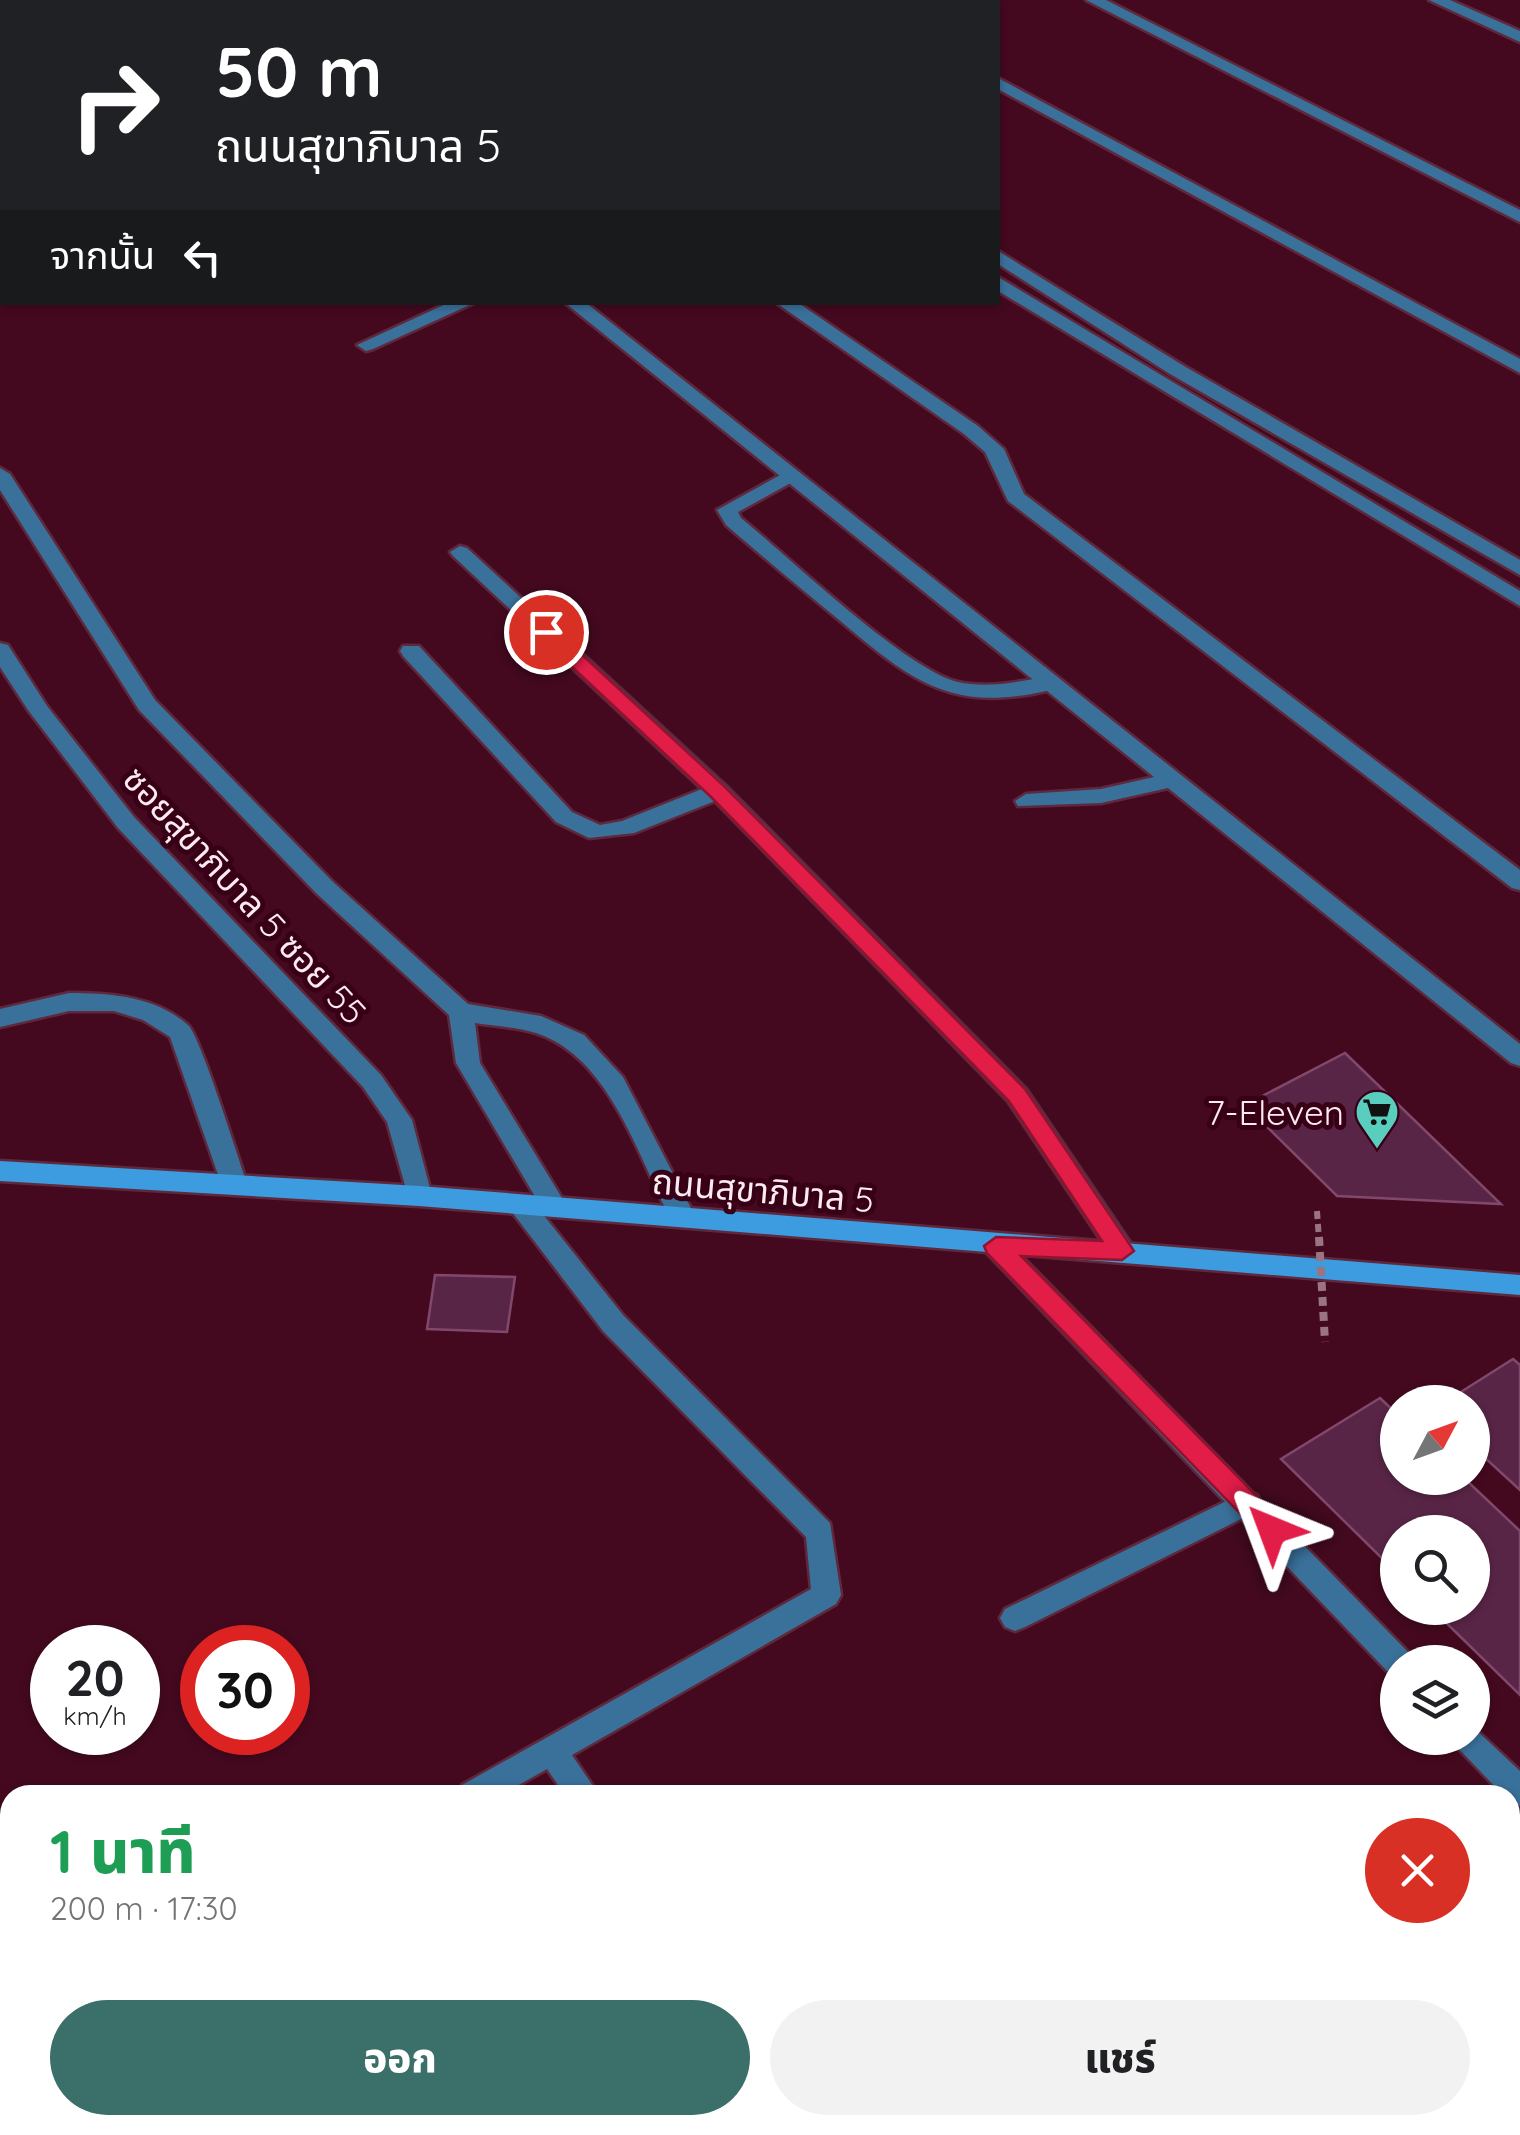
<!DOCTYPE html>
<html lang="th">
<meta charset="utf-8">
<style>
body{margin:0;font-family:Quicksand,"Noto Sans Thai",sans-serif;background:#f2f2f2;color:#202124;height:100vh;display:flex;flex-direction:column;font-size:38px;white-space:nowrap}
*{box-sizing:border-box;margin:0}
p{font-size:32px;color:#757577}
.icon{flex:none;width:55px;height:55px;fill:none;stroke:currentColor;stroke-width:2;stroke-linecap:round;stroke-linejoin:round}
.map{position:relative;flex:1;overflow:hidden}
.sheet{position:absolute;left:0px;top:1785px;width:1520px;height:350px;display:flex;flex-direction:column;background:#fff;border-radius:30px 30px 0 0;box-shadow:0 2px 8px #0004}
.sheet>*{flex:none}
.guide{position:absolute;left:0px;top:0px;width:1000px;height:305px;box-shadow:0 2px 8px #0004;background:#202124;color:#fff;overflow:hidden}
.needle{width:65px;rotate:49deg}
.buttons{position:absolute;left:1380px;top:1385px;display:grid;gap:20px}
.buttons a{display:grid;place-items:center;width:110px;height:110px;border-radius:50%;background:#fff;box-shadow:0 2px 8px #0004;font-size:50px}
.speed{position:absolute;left:30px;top:1625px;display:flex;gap:20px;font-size:50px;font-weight:700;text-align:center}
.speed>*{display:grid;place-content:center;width:130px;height:130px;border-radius:50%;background:#fff;box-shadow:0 2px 8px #0004;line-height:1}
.speed small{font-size:25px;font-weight:400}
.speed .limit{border:15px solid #d22;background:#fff;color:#111}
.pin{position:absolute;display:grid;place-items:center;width:85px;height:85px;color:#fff;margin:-42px;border:5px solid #fff;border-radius:50%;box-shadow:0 2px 10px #0007}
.me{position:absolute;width:110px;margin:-55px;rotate:316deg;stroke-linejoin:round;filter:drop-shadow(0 0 8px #0008)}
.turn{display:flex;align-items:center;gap:35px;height:210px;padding:0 50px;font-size:45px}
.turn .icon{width:130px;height:130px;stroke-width:2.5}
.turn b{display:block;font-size:70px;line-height:85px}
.then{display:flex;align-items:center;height:95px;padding:0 50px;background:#0003;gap:20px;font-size:38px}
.round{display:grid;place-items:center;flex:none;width:105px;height:105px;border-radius:52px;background:#f2f2f2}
.overview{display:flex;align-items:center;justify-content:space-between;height:170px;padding:0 50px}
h1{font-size:60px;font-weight:800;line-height:75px;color:#1e9e55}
.button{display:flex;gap:20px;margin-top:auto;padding:20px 50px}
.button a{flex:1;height:115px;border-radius:60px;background:#3a6f6a;color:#fff;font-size:40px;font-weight:800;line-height:115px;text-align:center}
.button a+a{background:#f2f2f2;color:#202124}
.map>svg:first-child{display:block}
.building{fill:#592546;stroke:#81486b;stroke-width:2.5}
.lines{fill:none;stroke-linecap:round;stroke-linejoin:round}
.service-casing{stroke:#5e293c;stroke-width:5}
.minor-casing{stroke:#5e293c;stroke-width:5}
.secondary-casing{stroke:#5e293c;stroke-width:5}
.service{fill:#3a719b;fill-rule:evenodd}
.minor{fill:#3a719b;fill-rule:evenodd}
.secondary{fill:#3d9ce0;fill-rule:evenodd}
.path-bridge-far1{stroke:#9b7481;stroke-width:6;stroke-dasharray:8 5;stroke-linecap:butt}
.path-bridge{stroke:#9b7481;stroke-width:8;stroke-dasharray:9 6;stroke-linecap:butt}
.route{fill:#e11d48;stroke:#92132f;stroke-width:2.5}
.labels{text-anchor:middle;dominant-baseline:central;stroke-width:10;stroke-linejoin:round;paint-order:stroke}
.street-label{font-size:35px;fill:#fbebee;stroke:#380016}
.poi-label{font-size:35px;fill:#fbebee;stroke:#380016;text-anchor:end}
</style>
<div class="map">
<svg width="1520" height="2135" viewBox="0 0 1520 2135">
<rect width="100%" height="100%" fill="#44091f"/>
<g class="building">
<polygon points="1345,1053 1501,1204 1337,1196 1245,1105"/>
<polygon points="435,1275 515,1277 507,1332 427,1329"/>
<polygon points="1513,1359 1520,1365 1520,1490 1472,1446 1472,1402 1445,1402"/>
<polygon points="1380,1398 1398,1415 1398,1478 1464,1478 1520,1531 1520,1695 1431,1608 1472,1608 1472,1532 1398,1532 1398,1574 1281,1459"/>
</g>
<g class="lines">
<defs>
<g id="service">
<polygon points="450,302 476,302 373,349 366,351 357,345"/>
<path d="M791,469l10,6 -3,4 -60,33 3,6c48,39 164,151 217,164 31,7 63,-1 93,-6l11,7 -3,5c-106,27 -144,-4 -221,-69 -38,-31 -75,-62 -112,-94l-9,-15z"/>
<polygon points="460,546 467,548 726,786 1026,1089 1131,1244 1135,1251 1131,1258 1113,1258 1008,1101 715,801 634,833 589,838 556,822 403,656 400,651 403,646 419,646 572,812 600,825 622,821 702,789 453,556 450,552"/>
<path d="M69,993c41,0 86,3 119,32 12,10 51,136 60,161l-4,7h-18l-4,-7 -52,-149 -27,-17 -29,-9h-45l-69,16v-18z"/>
<polygon points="1247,1491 1257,1495 1261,1503 1257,1511 1025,1627 1015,1631 1005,1627 1000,1618 1005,1609"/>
</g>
<g id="minor">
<polygon points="184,0 202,0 203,2 186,2"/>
<polygon points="334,0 353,0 354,2 336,2"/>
<polygon points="534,0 553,0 554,2 536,2"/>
<polygon points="580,0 599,0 600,2 582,2"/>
<polygon points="837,0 857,0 858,2 839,2"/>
<polygon points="1086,0 1106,0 1520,210 1520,222"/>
<polygon points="1429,0 1450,0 1520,31 1520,42"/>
<polygon points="998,78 1520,359 1520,373 998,89"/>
<polygon points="998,251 1184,366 1520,560 1520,575 1170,374 998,264"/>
<polygon points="998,277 1520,591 1520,606 998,291"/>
<polygon points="564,302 585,302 1520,1044 1520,1066 1511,1063 1168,788 1101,803 1018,806 1015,801 1026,794 1101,789 1154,777"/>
<polygon points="775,302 797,302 978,426 1004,449 1024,494 1520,870 1520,890 1512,888 1008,501 985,452 964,434"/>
<path d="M0,468l10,6 145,226 177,181 136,123 73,12 43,19 39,42 72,139 -4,7h-18c-34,-62 -62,-166 -137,-190 -19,-6 -41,-7 -61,-10l5,40 88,145 -4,7h-18l-90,-152 -7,-48 -133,-122 -177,-183 -139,-220z"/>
<polygon points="0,643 8,645 47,706 134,817 381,1075 412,1120 432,1196 428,1203 410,1203 387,1122 363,1087 118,828 28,710 0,667"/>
<polygon points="521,1195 530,1198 623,1315 830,1523 841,1595 836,1604 572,1755 599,1795 565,1795 547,1769 501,1795 457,1795 462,1785 811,1589 806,1537 603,1331 512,1212 508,1205 512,1198"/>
<polygon points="996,1236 1005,1239 1409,1653 1413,1662 1398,1662 1398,1675 1387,1671 987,1253 983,1246 987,1239"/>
<polygon points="1472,1726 1520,1771 1520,1806 1510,1802 1510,1795 1503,1795 1458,1748 1454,1738 1472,1738"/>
<polygon points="314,2125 349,2125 353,2135 318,2135"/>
<polygon points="945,2125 982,2125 978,2135 941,2135"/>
<polygon points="1298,2125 1337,2125 1341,2135 1302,2135"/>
</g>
<polygon id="secondary" points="0,1161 419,1186 1520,1275 1520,1295 419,1206 0,1181"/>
</defs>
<use href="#service" class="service-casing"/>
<use href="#minor" class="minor-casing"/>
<use href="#secondary" class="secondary-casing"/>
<use href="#service" class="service"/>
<use href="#minor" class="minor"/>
<use href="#secondary" class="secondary"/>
<polyline class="path-bridge-far1" points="1317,1211 1319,1240"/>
<polyline class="path-bridge" points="1319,1237 1325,1342"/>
</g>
<polygon class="route" points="539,628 553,628 725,787 1025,1089 1134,1251 1122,1260 1021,1256 1282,1522 1286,1530 1282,1537 1263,1537 987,1253 984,1246 996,1237 1102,1241 1009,1101 710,796 539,636"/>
<defs>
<symbol id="supermarket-pin" viewBox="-11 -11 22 30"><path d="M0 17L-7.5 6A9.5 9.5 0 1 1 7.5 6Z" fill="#59cebf" stroke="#380016"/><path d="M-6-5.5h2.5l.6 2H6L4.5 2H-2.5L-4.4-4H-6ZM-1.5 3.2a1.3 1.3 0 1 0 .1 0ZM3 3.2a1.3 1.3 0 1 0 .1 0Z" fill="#111"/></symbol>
</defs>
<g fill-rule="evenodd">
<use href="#supermarket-pin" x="1352" y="1087" width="50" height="68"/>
</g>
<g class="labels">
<g class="street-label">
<text transform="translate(245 895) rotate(47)">ซอยสุขาภิบาล 5 ซอย 55</text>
<text transform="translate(763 1190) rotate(5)">ถนนสุขาภิบาล 5</text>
</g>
<g class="poi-label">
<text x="1344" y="1112">7-Eleven</text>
</g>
</g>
</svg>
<div class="buttons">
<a><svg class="needle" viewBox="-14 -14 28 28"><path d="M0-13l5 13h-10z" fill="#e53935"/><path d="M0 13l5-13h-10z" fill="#757577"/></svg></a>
<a><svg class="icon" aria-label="search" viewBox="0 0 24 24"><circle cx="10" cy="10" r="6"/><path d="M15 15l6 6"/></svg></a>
<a><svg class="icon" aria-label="layers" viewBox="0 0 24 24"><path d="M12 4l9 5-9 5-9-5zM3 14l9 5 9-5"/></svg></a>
</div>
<div class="speed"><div>20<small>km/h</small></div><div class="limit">30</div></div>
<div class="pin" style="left:546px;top:632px;background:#d93025"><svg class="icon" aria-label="arrive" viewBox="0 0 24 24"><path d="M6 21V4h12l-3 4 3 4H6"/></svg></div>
<svg class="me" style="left:1272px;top:1530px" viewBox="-20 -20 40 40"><path d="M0-17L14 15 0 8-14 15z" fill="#e11d48" stroke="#fff" stroke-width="4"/></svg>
<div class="guide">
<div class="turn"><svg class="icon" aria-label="right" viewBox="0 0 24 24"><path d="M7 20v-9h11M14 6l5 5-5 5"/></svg><div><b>50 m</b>ถนนสุขาภิบาล 5</div></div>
<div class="then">จากนั้น<svg class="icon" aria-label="left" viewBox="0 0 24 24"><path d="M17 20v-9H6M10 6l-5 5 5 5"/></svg></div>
</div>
<section class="sheet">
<div class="overview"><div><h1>1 นาที</h1><p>200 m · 17:30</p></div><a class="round" style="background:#d93025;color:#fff"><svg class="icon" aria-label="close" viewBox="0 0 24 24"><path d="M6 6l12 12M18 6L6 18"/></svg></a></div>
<div class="button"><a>ออก</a><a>แชร์</a></div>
</section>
</div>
